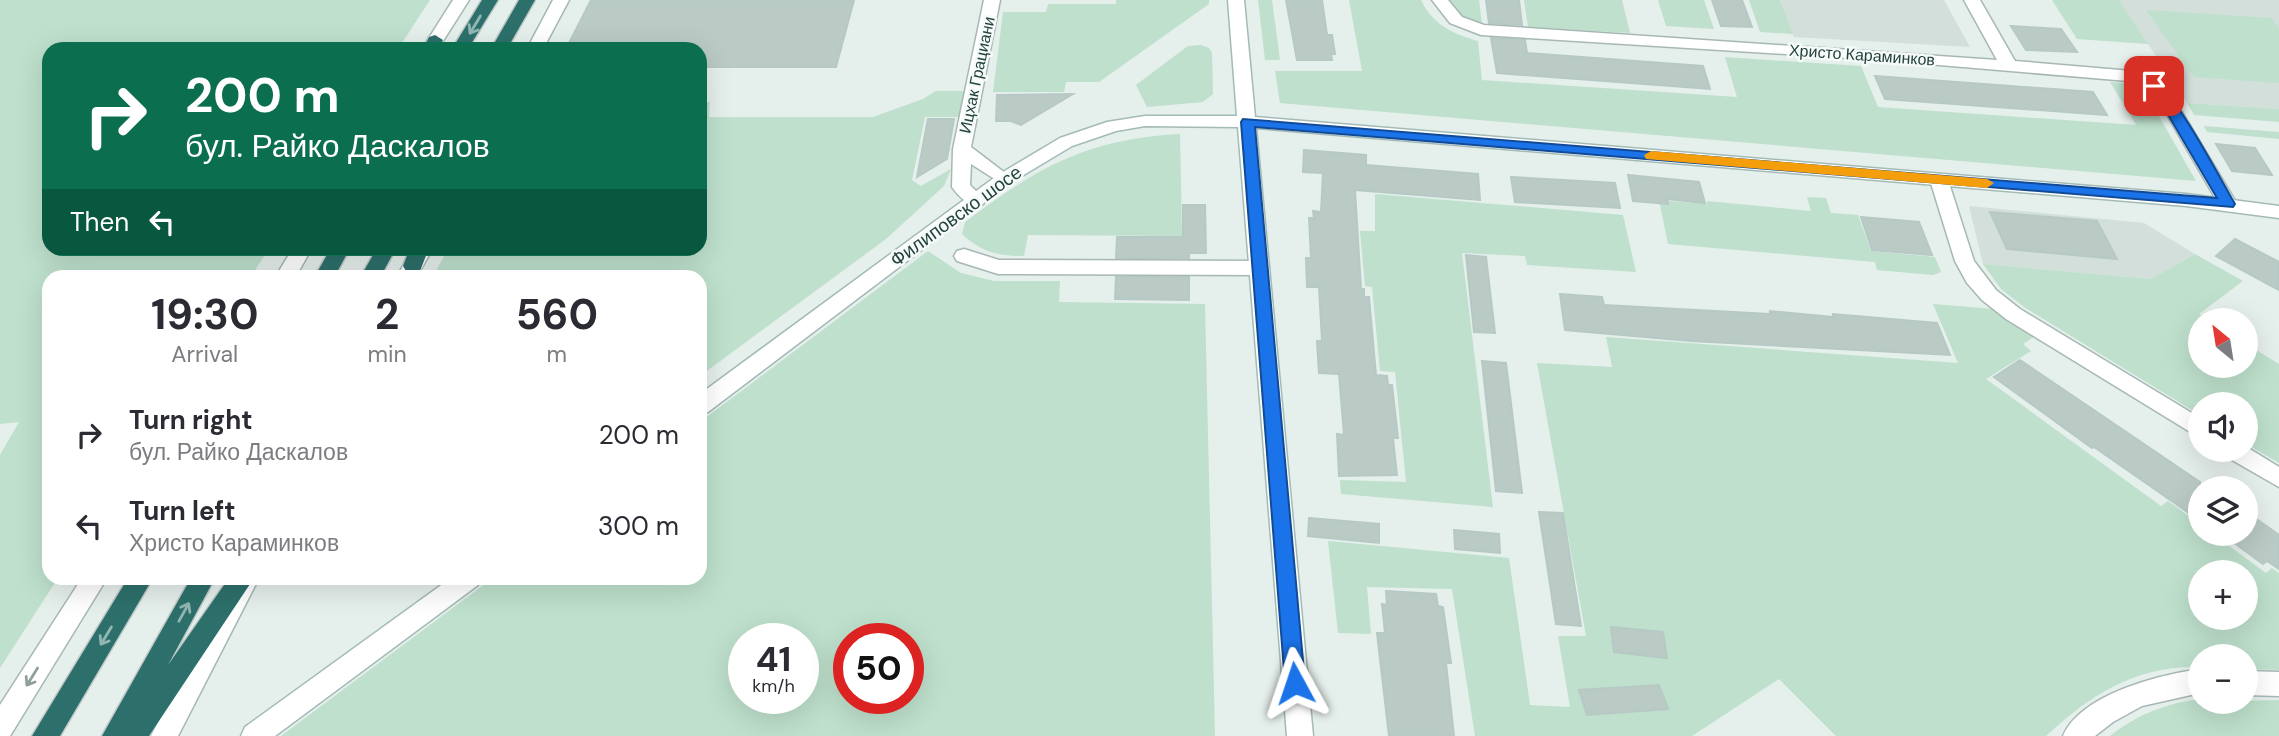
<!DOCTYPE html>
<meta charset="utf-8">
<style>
body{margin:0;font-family:"DM Sans",sans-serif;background:#f2f2f3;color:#2b2b33;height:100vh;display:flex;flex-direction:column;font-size:26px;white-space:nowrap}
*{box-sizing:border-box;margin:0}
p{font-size:23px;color:#7c7c81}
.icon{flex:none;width:38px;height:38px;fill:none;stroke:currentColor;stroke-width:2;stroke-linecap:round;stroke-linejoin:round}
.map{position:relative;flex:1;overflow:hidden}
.side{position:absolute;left:42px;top:270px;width:665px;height:315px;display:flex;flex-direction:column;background:#fff;border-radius:21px;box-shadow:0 7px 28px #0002}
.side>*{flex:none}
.guide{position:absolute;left:42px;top:42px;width:665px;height:214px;border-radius:21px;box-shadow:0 7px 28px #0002;background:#0b6e4f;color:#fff;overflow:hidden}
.needle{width:46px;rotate:330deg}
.fabs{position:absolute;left:2188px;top:308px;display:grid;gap:14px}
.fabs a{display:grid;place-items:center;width:70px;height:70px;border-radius:50%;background:#fff;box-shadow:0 7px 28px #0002;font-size:35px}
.speed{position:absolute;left:728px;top:623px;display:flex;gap:14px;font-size:35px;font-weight:700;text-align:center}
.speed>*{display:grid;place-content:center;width:91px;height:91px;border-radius:50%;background:#fff;box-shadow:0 7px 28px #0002;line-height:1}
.speed small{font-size:18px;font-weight:400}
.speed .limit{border:10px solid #d22;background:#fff;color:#111}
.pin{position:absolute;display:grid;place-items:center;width:60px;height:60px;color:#fff;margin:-30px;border-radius:14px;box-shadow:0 4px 10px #0006}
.me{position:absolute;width:77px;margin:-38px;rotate:355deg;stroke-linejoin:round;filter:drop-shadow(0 0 5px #0008)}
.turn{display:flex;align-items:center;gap:24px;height:147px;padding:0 28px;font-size:32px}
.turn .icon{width:91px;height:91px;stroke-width:2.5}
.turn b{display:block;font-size:49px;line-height:60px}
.then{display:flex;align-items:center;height:66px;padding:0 28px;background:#0003;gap:14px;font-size:26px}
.eta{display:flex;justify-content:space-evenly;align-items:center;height:119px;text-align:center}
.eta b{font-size:42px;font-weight:700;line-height:49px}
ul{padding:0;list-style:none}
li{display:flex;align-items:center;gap:21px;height:91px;padding:0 28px}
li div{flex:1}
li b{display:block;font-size:26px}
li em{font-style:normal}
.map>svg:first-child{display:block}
.built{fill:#d3dfdb}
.green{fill:#bee0cc;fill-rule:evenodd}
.building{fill:#bacac5;stroke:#b7c9c4;stroke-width:2}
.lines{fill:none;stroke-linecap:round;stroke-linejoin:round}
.street-casing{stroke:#a7b8b4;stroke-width:3}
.secondary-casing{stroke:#a3bbb6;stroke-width:3}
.highway-casing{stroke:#c1cac9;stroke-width:3}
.street{fill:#fff;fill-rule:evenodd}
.secondary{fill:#fff;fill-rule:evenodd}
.highway{fill:#2d706b;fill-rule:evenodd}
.oneway{stroke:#92b6b2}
.oneway2{stroke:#91a09e}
.route{fill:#1a73e8;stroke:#114b97;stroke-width:2}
.slow{fill:#f59e0b}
.labels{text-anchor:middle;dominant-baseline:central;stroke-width:5;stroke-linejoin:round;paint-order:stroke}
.far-street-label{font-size:16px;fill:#23423e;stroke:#f6fbf9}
.street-label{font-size:19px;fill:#23423e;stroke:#f6fbf9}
</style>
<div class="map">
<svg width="2279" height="736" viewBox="0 0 2279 736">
<rect width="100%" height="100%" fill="#e5efec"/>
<g class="built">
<polygon points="1780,0 1944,0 1970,47 1794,37"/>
<polygon points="2119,0 2279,0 2279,109 2187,103"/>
<polygon points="1969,206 2144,223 2195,254 2151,279 1983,264"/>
</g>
<g class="green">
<polygon points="0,0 430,0 398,49 49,49 49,248 269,249 251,276 49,276 49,578 58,578 0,668 0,455 19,422 0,424"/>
<polygon points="1116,0 1209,0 1209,4 1099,82 1066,82 1064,92 993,92 1003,12 1046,12 1048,4 1116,4"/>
<polygon points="1258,0 1272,0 1280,60 1265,60"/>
<path d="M1349,0h72c12,25 32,34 57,41l4,39 255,17 -12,-40 136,9 17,41 258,18 -26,-43c15,1 29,2 38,15l48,84 -916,-78 -5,-32h87z"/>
<polygon points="1448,0 1479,0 1482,24 1460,17"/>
<polygon points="1524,0 1622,0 1630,33 1528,27"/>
<polygon points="1658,0 1704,0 1714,29 1666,26"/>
<polygon points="1749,0 1780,0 1793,34 1760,32"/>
<polygon points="2052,0 2119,0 2148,44 2077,39"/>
<polygon points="2146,10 2271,18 2279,28 2279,83 2194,77"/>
<polygon points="1201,45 1209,48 1212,53 1213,94 1203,102 1147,107 1136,85 1188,46"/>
<polygon points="936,91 965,91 959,117 925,117 912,180 921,186 951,169 944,186 886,239 700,376 700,276 433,276 448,249 700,248 700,102 710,102 709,117 873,117 923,99"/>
<polygon points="2187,103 2279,109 2279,122 2194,115"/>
<polygon points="2204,126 2279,132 2279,139 2207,132"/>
<path d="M1180,134l2,102 -154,-1 -4,21c-26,0 -43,-4 -62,-22l3,-12c73,-55 122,-83 215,-88z"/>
<polygon points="1375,194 1623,215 1636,272 1527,265 1525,256 1462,253 1493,507 1341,494 1340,480 1406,482 1395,372 1380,371 1372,287 1365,286 1360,231 1375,231"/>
<polygon points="1807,197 1826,198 1831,213 1858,215 1871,251 1935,257 1941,272 1933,275 1877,270 1875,262 1668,244 1659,200 1707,204 1707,201 1811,211"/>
<path d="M928,251l33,22 33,8h66l-1,21 146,2 10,432h-934l212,-158h207v-156zM744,639h59v59h-59zM849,639h59v59h-59z"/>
<polygon points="2195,254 2243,281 2199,314 2208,320 2200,320 2200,366 2245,366 2245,343 2279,364 2279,463 2245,443 2245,404 2200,404 2200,415 2024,307 2001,289 1983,264 2151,279"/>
<path d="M1933,304l61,5 41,27 -12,8 8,7 -45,28 175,127 7,-5 32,23v10h13l53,39 6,-5 7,5v97l-34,-1v-13h-45v11c-64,-2 -110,28 -154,69h-210l-57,-57 -87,57h-217l-23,-147 -85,-2 4,47 -33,-1 -10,-92 181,17 21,147 40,2 -12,-71h28l-49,-273 75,4 -6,-30 352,26zM2200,572h45v46h-45z"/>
<path d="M2200,699v3l79,-2v36h-169c26,-21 56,-33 90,-37z"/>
</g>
<g class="building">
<polygon points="591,0 854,0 836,67 700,67 700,49 566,49"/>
<polygon points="1286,0 1322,0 1327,35 1332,35 1335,54 1331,54 1332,60 1297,60"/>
<polygon points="1486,0 1519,0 1522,25 1489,23"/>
<polygon points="1712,0 1742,0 1752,27 1721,26"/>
<polygon points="2011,26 2061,29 2077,52 2026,50"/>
<polygon points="1491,38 1525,40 1527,53 1703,66 1710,89 1497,73"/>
<polygon points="1875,76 2093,92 2107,115 1885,99"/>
<polygon points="1073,94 1021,125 1011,121 996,121 997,95"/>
<polygon points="928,119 954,119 947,159 917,177"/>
<polygon points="2216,144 2255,148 2272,175 2232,171"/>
<polygon points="1304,150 1366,155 1366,165 1478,174 1480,200 1355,190 1361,289 1364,289 1364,297 1369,297 1376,375 1387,376 1388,385 1392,385 1398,438 1393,438 1397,475 1339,476 1337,434 1344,435 1339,374 1319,373 1317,341 1322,341 1319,287 1307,287 1306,258 1311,258 1309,218 1314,218 1313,211 1321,212 1323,173 1303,172"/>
<polygon points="1628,175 1699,182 1705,203 1667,199 1668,204 1633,201"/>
<polygon points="1511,177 1615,183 1620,208 1515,202"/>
<polygon points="1183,205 1205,205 1206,253 1189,253 1189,258 1116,258 1117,237 1183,237"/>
<polygon points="1990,212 2097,221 2117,259 2007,249"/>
<polygon points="1861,217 1919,222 1932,255 1872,250"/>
<polygon points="2235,239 2279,262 2279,290 2216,256"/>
<polygon points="1466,255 1486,257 1495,333 1474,332"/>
<polygon points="1116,277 1189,277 1189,300 1115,299"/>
<polygon points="1560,294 1602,297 1604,305 1770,314 1770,311 1833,317 1833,314 1937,323 1950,355 1691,341 1565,330"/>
<polygon points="2020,360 2200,482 2200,505 2189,513 2094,447 2092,448 1994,377"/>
<polygon points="1482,361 1506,363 1522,493 1496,491"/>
<polygon points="2245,511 2279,535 2279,569 2267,561 2263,564 2222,534 2245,534"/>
<polygon points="1539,512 1563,513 1581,626 1556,624"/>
<polygon points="1309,518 1379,524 1379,543 1308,536"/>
<polygon points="1454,530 1499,534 1500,553 1455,549"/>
<polygon points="1386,591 1436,594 1438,606 1443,607 1451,663 1446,663 1454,736 1389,736 1377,633 1385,633 1382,604 1387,605"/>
<polygon points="1611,627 1663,632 1667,658 1614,652"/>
<polygon points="1659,685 1668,709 1587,715 1579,690"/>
</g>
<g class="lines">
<defs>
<g id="street">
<polygon points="453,0 469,0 438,49 422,49"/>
<polygon points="553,0 569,0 543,49 527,49"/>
<path d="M984,0h16l-29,147 42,32 -9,6 -33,-21 -1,21 15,15 -2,4c-13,4 -24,-7 -31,-17l1,-38z"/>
<polygon points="1432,0 1448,0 1462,17 1484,25 1997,60 1964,0 1980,0 2015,61 2132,71 2167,87 2237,204 2235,208 2221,208 2155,94 2128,81 1880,60 1481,35 1450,23"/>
<polygon points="1939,174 1948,180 1974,261 1996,290 2020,309 2200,418 2200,438 2006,319 1982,300 1967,283 1955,261 1930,180"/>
<polygon points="293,248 312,248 296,276 276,276"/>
<polygon points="414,248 433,248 417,276 397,276"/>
<polygon points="964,249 999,260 1259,261 1266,263 1269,268 1266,273 1259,275 998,274 957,261 954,256 957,251"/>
<polygon points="2245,446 2279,467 2279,487 2225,456 2222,450 2245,450"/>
<polygon points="82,578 107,578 10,736 0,736 0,705"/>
<polygon points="235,578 259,578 178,736 151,736"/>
<path d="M2200,669v24l-58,13 -29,16 -18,14h-32c18,-42 96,-61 137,-67z"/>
<polygon points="2245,671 2279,672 2279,696 2245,695"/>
</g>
<g id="secondary">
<polygon points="1228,0 1244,0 1255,117 2186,194 2279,206 2279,218 2186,206 1256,128 1313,736 1287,736 1238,127 1145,126 1116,131 1072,146 1010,183 708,412 700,414 700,394 998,175 1060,138 1107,122 1145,116 1237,116"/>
<polygon points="451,578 481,578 478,585 275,736 241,736 245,727"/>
</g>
<g id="highway">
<polygon points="482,0 498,0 468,49 452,49"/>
<polygon points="519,0 535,0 507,49 491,49"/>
<polygon points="435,35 443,40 439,49 423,49 429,37"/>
<polygon points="331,248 350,248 335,276 315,276"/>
<polygon points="377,248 396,248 381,276 361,276"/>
<polygon points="410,248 429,248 420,271 406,271 403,266"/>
<polygon points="128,578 153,578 60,736 32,736"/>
<polygon points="191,578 215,578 168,665 229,578 254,578 149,736 102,736"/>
</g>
</defs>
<use href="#street" class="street-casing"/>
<use href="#secondary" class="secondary-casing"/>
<use href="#highway" class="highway-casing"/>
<use href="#street" class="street"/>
<use href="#secondary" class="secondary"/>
<use href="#highway" class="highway"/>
</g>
<defs><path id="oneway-shaft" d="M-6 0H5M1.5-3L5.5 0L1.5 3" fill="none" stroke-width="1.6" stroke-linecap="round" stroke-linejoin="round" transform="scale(1.75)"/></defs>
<g class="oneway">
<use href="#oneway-shaft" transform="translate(475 25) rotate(121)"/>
<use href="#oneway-shaft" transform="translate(184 612) rotate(-61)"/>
<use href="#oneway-shaft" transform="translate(106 636) rotate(121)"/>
</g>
<use class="oneway2" href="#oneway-shaft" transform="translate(32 677) rotate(122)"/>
<path class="route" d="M2154,82c19,6 68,100 81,122l-2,3 -978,-80 50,556 -3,6 -7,3 -7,-3 -3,-6 -44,-561 2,-3 974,79 -57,-97 -12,-15z"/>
<polygon class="slow" points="1651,151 1987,179 1994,183 1987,188 1646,159 1644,155"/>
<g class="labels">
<g class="far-street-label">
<text transform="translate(1862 55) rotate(4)">Христо Караминков</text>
<text transform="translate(977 75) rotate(-78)">Ицхак Грациани</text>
</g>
<g class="street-label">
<text transform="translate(956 216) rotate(-36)">Филиповско шосе</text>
</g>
</g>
</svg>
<div class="fabs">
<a><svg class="needle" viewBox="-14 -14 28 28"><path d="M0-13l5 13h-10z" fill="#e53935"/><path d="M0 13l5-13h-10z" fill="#7c7c81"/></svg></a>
<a><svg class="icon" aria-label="sound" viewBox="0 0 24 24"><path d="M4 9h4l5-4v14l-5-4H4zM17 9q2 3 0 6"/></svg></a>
<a><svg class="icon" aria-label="layers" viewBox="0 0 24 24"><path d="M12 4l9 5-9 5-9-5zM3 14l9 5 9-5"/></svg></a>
<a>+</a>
<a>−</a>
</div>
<div class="speed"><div>41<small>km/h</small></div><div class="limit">50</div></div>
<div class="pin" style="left:2154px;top:86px;background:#d93025"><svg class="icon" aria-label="arrive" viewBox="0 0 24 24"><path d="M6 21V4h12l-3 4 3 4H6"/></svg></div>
<svg class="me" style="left:1295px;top:683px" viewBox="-20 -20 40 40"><path d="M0-17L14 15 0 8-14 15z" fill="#1a73e8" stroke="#fff" stroke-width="4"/></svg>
<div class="guide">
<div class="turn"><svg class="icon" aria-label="right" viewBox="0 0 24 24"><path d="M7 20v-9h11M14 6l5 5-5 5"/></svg><div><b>200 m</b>бул. Райко Даскалов</div></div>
<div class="then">Then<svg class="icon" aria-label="left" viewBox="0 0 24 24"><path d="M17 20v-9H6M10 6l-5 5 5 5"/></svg></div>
</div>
<section class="side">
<div class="eta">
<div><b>19:30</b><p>Arrival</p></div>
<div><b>2</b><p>min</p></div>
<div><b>560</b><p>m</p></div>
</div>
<ul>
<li><svg class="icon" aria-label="right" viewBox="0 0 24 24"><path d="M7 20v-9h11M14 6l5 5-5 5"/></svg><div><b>Turn right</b><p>бул. Райко Даскалов</p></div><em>200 m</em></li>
<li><svg class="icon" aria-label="left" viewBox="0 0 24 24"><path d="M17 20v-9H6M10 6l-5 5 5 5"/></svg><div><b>Turn left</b><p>Христо Караминков</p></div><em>300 m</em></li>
</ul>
</section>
</div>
